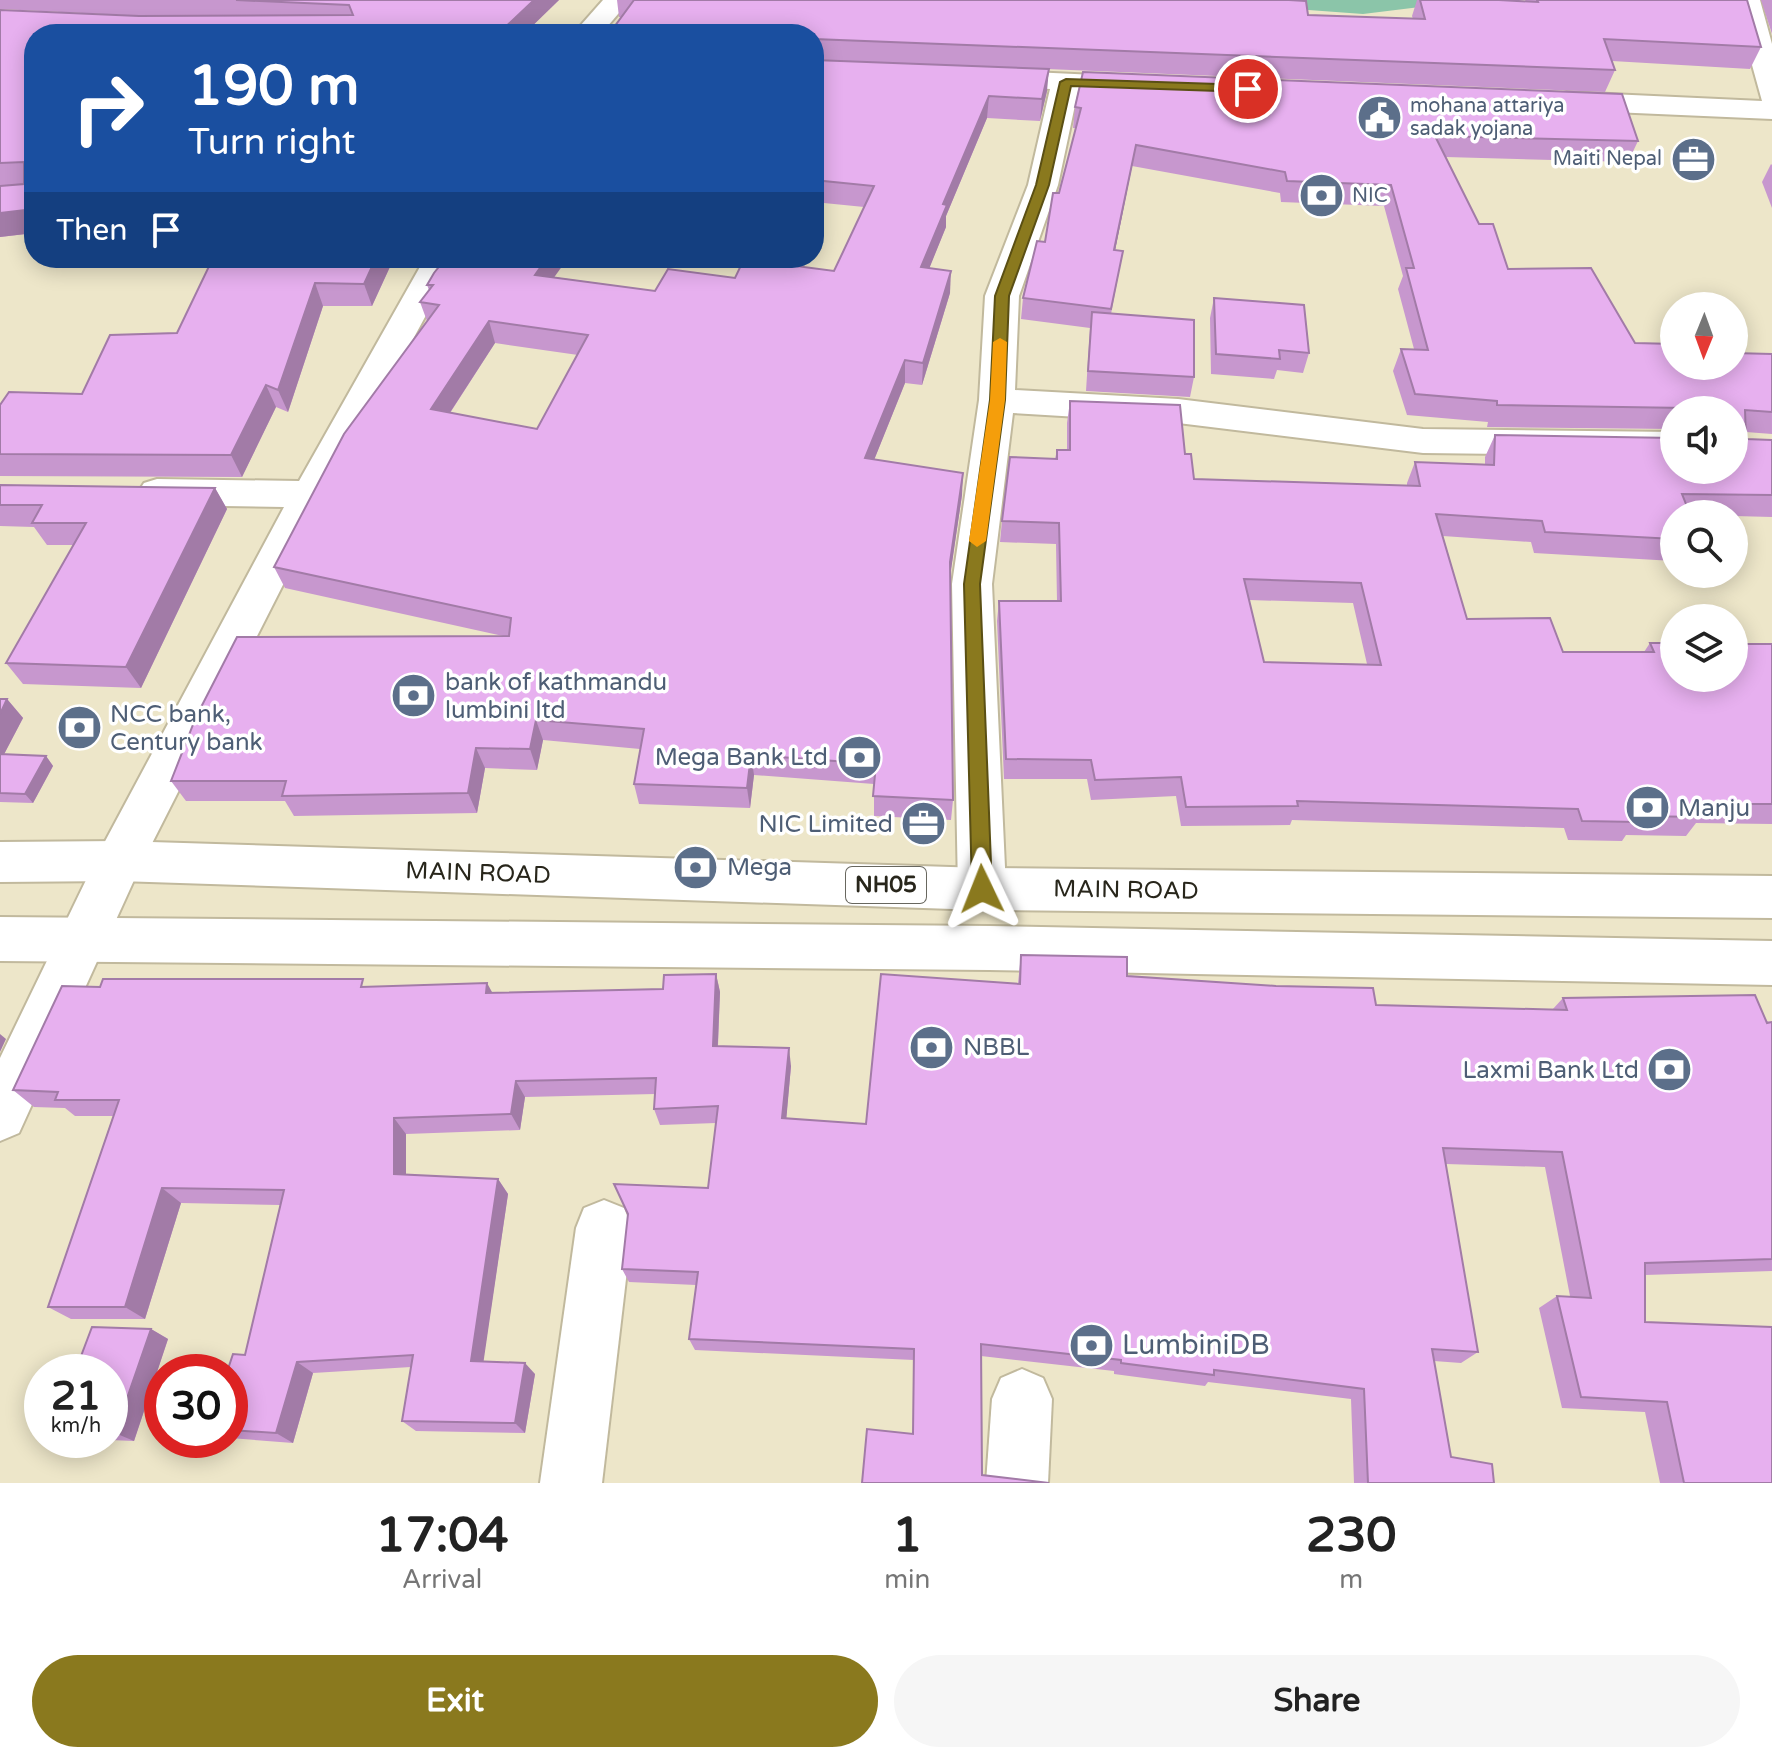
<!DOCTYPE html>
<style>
body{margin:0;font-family:"Varela Round",sans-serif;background:#f6f6f6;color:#222;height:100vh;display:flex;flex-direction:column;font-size:30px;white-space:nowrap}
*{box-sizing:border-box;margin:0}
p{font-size:26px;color:#767676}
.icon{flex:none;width:44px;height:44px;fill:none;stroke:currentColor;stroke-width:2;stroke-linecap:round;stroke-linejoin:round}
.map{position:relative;height:1483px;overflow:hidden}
.details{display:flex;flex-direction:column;background:#fff;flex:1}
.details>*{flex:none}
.banner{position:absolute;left:24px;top:24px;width:800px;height:244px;border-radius:32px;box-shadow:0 4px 20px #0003;background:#1a4fa0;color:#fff;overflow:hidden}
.needle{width:52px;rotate:181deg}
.controls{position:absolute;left:1660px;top:292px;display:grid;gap:16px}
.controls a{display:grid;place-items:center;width:88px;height:88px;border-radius:50%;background:#fff;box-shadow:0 4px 20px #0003;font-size:40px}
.speed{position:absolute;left:24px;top:1354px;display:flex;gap:16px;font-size:40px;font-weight:700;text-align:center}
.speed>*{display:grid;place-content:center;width:104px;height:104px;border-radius:50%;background:#fff;box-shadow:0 4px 20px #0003;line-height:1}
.speed small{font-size:20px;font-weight:400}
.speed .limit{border:12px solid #d22;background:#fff;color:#111}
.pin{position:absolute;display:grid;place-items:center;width:68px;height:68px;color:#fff;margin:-34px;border:4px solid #fff;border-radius:50%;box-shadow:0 2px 8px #0007}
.me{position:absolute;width:88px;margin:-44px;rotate:358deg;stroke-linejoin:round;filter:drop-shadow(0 0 6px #0008)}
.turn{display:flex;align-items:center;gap:28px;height:168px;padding:0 32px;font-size:36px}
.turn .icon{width:104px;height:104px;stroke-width:2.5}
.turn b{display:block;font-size:56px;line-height:68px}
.then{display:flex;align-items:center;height:76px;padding:0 32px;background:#0003;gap:16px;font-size:30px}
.eta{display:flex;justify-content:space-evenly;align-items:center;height:136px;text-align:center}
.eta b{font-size:48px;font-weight:700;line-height:56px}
.primary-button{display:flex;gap:16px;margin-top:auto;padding:16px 32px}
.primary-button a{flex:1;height:92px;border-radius:48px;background:#8a791e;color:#fff;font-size:32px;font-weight:700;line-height:92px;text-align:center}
.primary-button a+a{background:#f6f6f6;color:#222}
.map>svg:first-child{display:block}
.green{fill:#8bc5a9}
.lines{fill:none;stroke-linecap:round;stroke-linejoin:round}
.street-casing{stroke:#c1b99d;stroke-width:4}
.primary-casing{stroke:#c1b99d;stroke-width:4}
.street{fill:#fff;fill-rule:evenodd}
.primary{fill:#fff;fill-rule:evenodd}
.wall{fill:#c797ce;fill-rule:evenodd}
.shaded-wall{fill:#a27ba7}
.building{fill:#e7b0ef;stroke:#a27ba7;stroke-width:2;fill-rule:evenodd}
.route{fill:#8a791e;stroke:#5a4f14;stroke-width:2}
.slow{fill:#f59e0b}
.labels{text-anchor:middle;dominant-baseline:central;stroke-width:7;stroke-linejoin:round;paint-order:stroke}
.far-service-label{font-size:20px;fill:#4e5e75;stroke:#fff;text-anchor:start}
.shield{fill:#fff;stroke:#68675f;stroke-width:2}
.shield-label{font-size:22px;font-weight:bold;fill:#28261b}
.service-label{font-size:24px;fill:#4e5e75;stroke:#fff;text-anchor:start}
.street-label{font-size:24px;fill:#28261b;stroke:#fff}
.near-service-label{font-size:28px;fill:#4e5e75;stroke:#fff;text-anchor:start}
</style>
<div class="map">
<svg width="1772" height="1483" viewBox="0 0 1772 1483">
<rect width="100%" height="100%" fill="#ede6c9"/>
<polygon class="green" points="1295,0 1477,0 1363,14 1295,9"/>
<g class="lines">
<defs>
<g id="street">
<polygon points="603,0 630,0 601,34 573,34"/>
<polygon points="1734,0 1760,0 1772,44 1772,119 1567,110 1557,107 1553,101 1557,95 1567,92 1762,101"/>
<polygon points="987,70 1138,77 1148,79 1152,85 1148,91 1078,91 1058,185 1019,296 1015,390 1178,399 1423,429 1674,432 1674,456 1423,453 1178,423 1013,413 992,584 1006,889 999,904 982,910 965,904 958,889 952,584 979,400 985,296 1028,185 1050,89 977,84 973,78 977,72"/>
<polygon points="425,258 457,258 329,494 140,867 19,1133 0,1141 0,1058 102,847 284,507 157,505 144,501 138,492 144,483 157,479 299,481"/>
<polygon points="604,1200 624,1208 632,1228 602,1483 540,1483 576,1228 584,1208"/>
<polygon points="1022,1369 1043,1378 1052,1399 1048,1483 986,1483 992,1399 1001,1378"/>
</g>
<g id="primary">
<polygon points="119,841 982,868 1772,876 1772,918 982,910 119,881 0,882 0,842"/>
<polygon points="0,917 989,926 1772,941 1772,985 989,970 0,961"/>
</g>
</defs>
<use href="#street" class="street-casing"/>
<use href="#primary" class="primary-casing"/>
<use href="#street" class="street"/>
<use href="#primary" class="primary"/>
</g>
<g class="wall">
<polygon points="0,0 559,0 524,34 34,34 34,233 0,237 0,10 144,16 0,9"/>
<path d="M617,0h672l19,15 105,4 -1,-3 5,-16h82l26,1 1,-1h221l14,47 -11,22 -138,-8 3,9 -10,22 -634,-26 76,25 -7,30 -53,-3 -41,98v11l-17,41 21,25 -28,92 -17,-2 -31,77 88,35 -12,80 3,225 -2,20 -77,-4v-32l-120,-9 -4,33 -111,-4 -5,-20 6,-35 -97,-9 -6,30 -52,-2 -8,45 -183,3 -9,-15h-99l-15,-20 332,-145 -218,-48 -11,-21 153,-246 -7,-19 9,-12 -2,-5 127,-8 101,14 80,-13 99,-7 30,-64 -50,-5v-168l-195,-17zM495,343l83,12 -41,74 -87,-16z"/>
<polygon points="1761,0 1772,0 1772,34"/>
<path d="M1075,107l563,34 -10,21 -182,-5 33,67 29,45 166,97 98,-12v80l-26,-2v7l26,1v77l-38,-1v-2h-60v47l-140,-8 -3,-11 -88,-6 24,83 96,33h81l6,-9 122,1v180l-76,-1 -10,13 -60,-1 -4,6 -54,-1 -4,-12 -272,-8 -2,5 -109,1 -5,-30 -85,4 -4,-21h-83l-7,-158 2,-20h58l-1,-57 -56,-2 2,-21 53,-62 2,-9h10v-27l3,-22 115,53 9,25 213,7v-3l8,-21 70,2v-7l10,-22 179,35 60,-60h-60v19l-187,-2 1,-5 -81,-7 -14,-44 8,-22h13l-16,-60 5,-13 -19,-70 -103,-4 -1,-9 -148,-27 -17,84 4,22 -8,42 83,63 -4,20 -104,-6 4,-63 -69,-9 2,-21 22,-56 14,-49 17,-65h-3zM1249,600l104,3 14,61 -103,-2z"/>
<polygon points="1771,164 1772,165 1772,208 1762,182"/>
<polygon points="213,258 394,258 372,306 323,306 288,412 276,407 242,477 0,476 0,405 82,394 177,333"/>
<polygon points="1214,298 1309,353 1303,373 1277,370 1274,379 1211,374 1210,318"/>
<polygon points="0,485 215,488 227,509 141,688 23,684 6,663 74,545 47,545 34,527 0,526"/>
<polygon points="0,699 7,699 23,718 4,754 46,756 53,766 33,803 0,802"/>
<polygon points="1021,955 1127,976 1376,1005 1552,1010 1563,998 1772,1022 1772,1271 1645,1275 1645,1322 1772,1483 1660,1483 1645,1412 1562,1408 1539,1308 1557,1296 1570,1296 1545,1167 1446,1164 1478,1352 1461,1363 1434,1361 1451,1457 1494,1483 1354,1483 1351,1399 1208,1382 1205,1386 1114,1374 1114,1371 981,1356 982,1475 862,1483 913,1433 914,1360 695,1350 689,1339 696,1285 629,1282 622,1269 708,1188 716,1123 660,1125 654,1109 655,1094 525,1097 520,1130 406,1134 406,1175 498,1179 508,1194 483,1361 535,1374 525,1433 416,1431 402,1421 411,1367 313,1373 293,1443 230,1438 230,1372 245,1355 280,1205 181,1203 145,1319 71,1319 48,1307 113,1116 75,1116 65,1108 34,1107 13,1090 368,987 492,993 663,989 716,974 720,992 718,1046 791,1066 786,1119 866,1124 1018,983"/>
<polygon points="151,1329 168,1339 134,1441 110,1440 110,1372"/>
</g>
<g class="shaded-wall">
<polygon points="534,0 559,0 524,34 498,34"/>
<polygon points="1049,69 1047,91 1040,121 1042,99"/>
<polygon points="989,96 987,118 946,216 946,227 921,289 921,267 943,204"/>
<polygon points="1136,145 1132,166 1111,271 1114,250"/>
<polygon points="34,209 34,233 0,237 0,213"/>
<polygon points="376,258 394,258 372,306 364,284"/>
<polygon points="547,258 568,258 540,297 535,275"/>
<polygon points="951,271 950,293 922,385 923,363"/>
<polygon points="315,283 323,306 288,412 278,390"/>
<polygon points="489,321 495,343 438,431 431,409"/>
<polygon points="905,360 905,383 866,480 865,458"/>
<polygon points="266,385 276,407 242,477 231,455"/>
<polygon points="963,473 962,495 949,584 950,562"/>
<polygon points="215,488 227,509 141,688 126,667"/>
<polygon points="7,699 23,718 0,762 0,714"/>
<polygon points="536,720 543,740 537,770 530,749"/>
<polygon points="476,748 485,768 477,813 468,793"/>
<polygon points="751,755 754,775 750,808 747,788"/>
<polygon points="46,756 53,766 33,803 25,794"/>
<polygon points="716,974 720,992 717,1063 713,1046"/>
<polygon points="487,983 497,1001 486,993"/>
<polygon points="0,1034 6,1039 0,1052"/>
<polygon points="789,1048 791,1066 785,1134 782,1118"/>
<polygon points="516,1081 525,1097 520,1130 511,1114"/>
<polygon points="394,1118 406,1134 406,1189 394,1174"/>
<polygon points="498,1179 508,1194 482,1372 471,1361"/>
<polygon points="162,1188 181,1203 145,1319 125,1307"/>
<polygon points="151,1329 168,1339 134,1441 115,1433"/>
<polygon points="297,1362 313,1373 293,1443 276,1433"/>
<polygon points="525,1363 535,1374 525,1433 515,1423"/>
</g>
<g class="building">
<polygon points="236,0 534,0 498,34 34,34 34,209 0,213 0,186 24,184 24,162 0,163 0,10 139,16 353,15 349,5"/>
<polygon points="634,0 1289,0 1306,1 1308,15 1425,19 1420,0 1499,0 1538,2 1537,0 1747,0 1761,47 1604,39 1615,70 814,39 814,34 609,34"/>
<path d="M814,60l235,9 -7,30 -53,-3 -46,108 4,1 -26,62 30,4 -28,92 -18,-3 -40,98 98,15 -13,89 3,238 -80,-4 3,-32 -125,-9 -4,33 -113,-4 10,-55 -108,-9 -6,29 -54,-1 -8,45 -186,3 4,-15h-115l25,-64 41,-80 272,-1 2,-18 -237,-51 70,-133 95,-129 -19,-3 13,-17h-6l7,-12 12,-15h101l-12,17 120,16 13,-22 67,9 9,-19 90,12 40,-85 -60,-6zM489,321l99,14 -51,94 -106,-20z"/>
<path d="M1083,72l539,22 16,47 -203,-5 44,88h14l15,45 83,-1 44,75 39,1v22h60v-13l38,1v58l-27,-2 1,29 26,1v55l-90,-1 8,20h-16v25l-129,-7 -3,-11 -106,-7 31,105 83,-1 13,34h91l-4,-9h24v35h60v-34h38v160h-76l6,13 -68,-1 3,6 -55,-1 -4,-12 -281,-8 1,5 -112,1 -5,-30 -86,3 -4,-20 -85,-1 -7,-158h62l-2,-78 -57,-2 8,-64 47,2v-9h13v-49l110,4 5,49h6l3,25 226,7 -5,-24 79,3 1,-30 179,3v32h60v-60h-45l-2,-2 -190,-3v-4l-82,-7 -14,-45 27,1 -22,-82h8l-23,-83 -104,-4 -2,-9 -149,-27 -22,105 9,1 -12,58 -88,-11 14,-57 8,1 8,-49h6l22,-85 -6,-1zM1244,579l117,4 20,82 -117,-3z"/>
<polygon points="213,258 376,258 364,284 315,283 278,390 266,385 231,455 0,454 0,405 9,392 82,394 110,335 177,333"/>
<polygon points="1214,298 1304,305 1309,353 1279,350 1280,359 1216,354"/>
<polygon points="1092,312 1194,320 1194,377 1088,371"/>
<polygon points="0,485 215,488 126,667 6,663 86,523 32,523 42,505 0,505"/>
<polygon points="0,699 7,699 0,714"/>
<polygon points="0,754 46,756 25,794 0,793"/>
<polygon points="1021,955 1127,957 1127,976 1276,986 1373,988 1376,1005 1567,1010 1563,998 1755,995 1767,1023 1772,1022 1772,1259 1645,1263 1645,1322 1772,1327 1772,1483 1684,1483 1667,1402 1581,1397 1557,1296 1591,1298 1562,1152 1443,1148 1478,1352 1432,1349 1451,1457 1492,1464 1494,1483 1368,1483 1364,1389 1214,1370 1214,1375 1121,1363 1121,1360 981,1344 982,1475 1049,1483 862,1483 867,1429 913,1434 914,1349 689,1339 698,1272 622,1269 628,1214 614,1184 708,1188 718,1106 654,1109 656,1078 516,1081 511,1114 394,1118 394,1174 498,1179 471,1361 525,1363 515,1423 402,1421 413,1355 297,1362 276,1433 230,1430 230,1372 227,1372 233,1354 245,1355 284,1190 162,1188 125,1307 48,1307 119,1100 55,1100 58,1092 13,1090 62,986 100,987 103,979 363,979 361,987 487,983 486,993 663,989 664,975 716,974 713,1046 789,1048 782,1118 866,1124 881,974 1020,984"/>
<polygon points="92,1327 151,1329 115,1433 110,1433 110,1372 75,1372"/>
</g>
<polygon class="route" points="1066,79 1248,85 1254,89 1248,92 1071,86 1049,185 1009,296 1005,400 980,584 992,889 982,897 972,889 964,584 990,400 995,296 1036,185 1060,82"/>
<polygon class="slow" points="1000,338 1007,342 1005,400 986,541 977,547 969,541 990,400 993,342"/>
<defs>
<symbol id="civic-disc" viewBox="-11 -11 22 22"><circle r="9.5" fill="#5c6f8a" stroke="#fff"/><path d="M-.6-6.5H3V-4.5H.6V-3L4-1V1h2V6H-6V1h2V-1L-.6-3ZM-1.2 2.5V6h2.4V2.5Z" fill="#fff"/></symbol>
<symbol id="office-disc" viewBox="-11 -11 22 22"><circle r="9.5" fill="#5c6f8a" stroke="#fff"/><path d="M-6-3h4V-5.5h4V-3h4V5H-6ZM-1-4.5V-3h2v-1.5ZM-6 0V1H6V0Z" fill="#fff"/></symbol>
<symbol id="bank-disc" viewBox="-11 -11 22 22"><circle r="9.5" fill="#5c6f8a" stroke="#fff"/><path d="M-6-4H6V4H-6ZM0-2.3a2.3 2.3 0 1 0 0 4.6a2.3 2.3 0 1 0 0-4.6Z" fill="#fff"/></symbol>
</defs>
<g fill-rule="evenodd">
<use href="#civic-disc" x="1354" y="92" width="51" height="51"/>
<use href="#office-disc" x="1668" y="134" width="51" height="51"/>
<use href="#bank-disc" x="1296" y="170" width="51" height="51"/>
<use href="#bank-disc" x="388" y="670" width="51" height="51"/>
<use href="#bank-disc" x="54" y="702" width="51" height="51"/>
<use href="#bank-disc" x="834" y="732" width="51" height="51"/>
<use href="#bank-disc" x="1622" y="782" width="51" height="51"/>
<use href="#office-disc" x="898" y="798" width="51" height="51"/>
<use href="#bank-disc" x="670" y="842" width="51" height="51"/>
<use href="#bank-disc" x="906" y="1022" width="51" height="51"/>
<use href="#bank-disc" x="1644" y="1044" width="51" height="51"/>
<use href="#bank-disc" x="1066" y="1320" width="51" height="51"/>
</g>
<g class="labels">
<g class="far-service-label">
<text x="1410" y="106">mohana attariya<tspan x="1410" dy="23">sadak yojana</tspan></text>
<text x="1662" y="159" text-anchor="end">Maiti Nepal</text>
<text x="1352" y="196">NIC</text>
</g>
<rect class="shield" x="846" y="867" width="80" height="36" rx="6"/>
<g class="shield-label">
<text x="886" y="885">NH05</text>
</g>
<g class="service-label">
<text x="445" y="682">bank of kathmandu<tspan x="445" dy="28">lumbini ltd</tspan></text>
<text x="110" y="714">NCC bank,<tspan x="110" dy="28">Century bank</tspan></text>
<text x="828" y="757" text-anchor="end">Mega Bank Ltd</text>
<text x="1678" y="808">Manju</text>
<text x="893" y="824" text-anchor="end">NIC Limited</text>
<text x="727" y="867">Mega</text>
<text x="963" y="1047">NBBL</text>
<text x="1639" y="1070" text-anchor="end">Laxmi Bank Ltd</text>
</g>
<g class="street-label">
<text transform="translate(478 873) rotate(2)">MAIN ROAD</text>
<text transform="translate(1126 890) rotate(1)">MAIN ROAD</text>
</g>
<g class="near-service-label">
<text x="1122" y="1345">LumbiniDB</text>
</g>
</g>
</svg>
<div class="controls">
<a><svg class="needle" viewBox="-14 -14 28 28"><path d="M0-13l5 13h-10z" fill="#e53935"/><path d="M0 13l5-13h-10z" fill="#767676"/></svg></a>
<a><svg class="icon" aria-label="sound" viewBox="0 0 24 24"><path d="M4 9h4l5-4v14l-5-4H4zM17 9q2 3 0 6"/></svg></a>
<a><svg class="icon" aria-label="search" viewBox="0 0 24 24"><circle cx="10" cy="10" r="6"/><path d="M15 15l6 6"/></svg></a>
<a><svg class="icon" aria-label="layers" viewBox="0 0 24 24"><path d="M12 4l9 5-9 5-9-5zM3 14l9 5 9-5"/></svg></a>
</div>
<div class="speed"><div>21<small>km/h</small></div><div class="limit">30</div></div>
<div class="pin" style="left:1248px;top:89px;background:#d93025"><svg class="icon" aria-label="arrive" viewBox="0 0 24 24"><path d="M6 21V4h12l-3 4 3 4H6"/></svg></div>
<svg class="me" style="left:982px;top:889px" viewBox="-20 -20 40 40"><path d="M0-17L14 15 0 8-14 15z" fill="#8a791e" stroke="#fff" stroke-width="4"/></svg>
<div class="banner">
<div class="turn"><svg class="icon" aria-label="right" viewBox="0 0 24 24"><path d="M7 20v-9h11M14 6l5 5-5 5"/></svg><div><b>190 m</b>Turn right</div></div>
<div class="then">Then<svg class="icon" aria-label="arrive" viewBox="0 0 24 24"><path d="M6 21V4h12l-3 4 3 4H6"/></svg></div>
</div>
</div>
<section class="details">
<div class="eta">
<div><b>17:04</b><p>Arrival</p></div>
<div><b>1</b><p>min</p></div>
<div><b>230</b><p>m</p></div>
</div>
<div class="primary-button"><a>Exit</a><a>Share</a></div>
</section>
